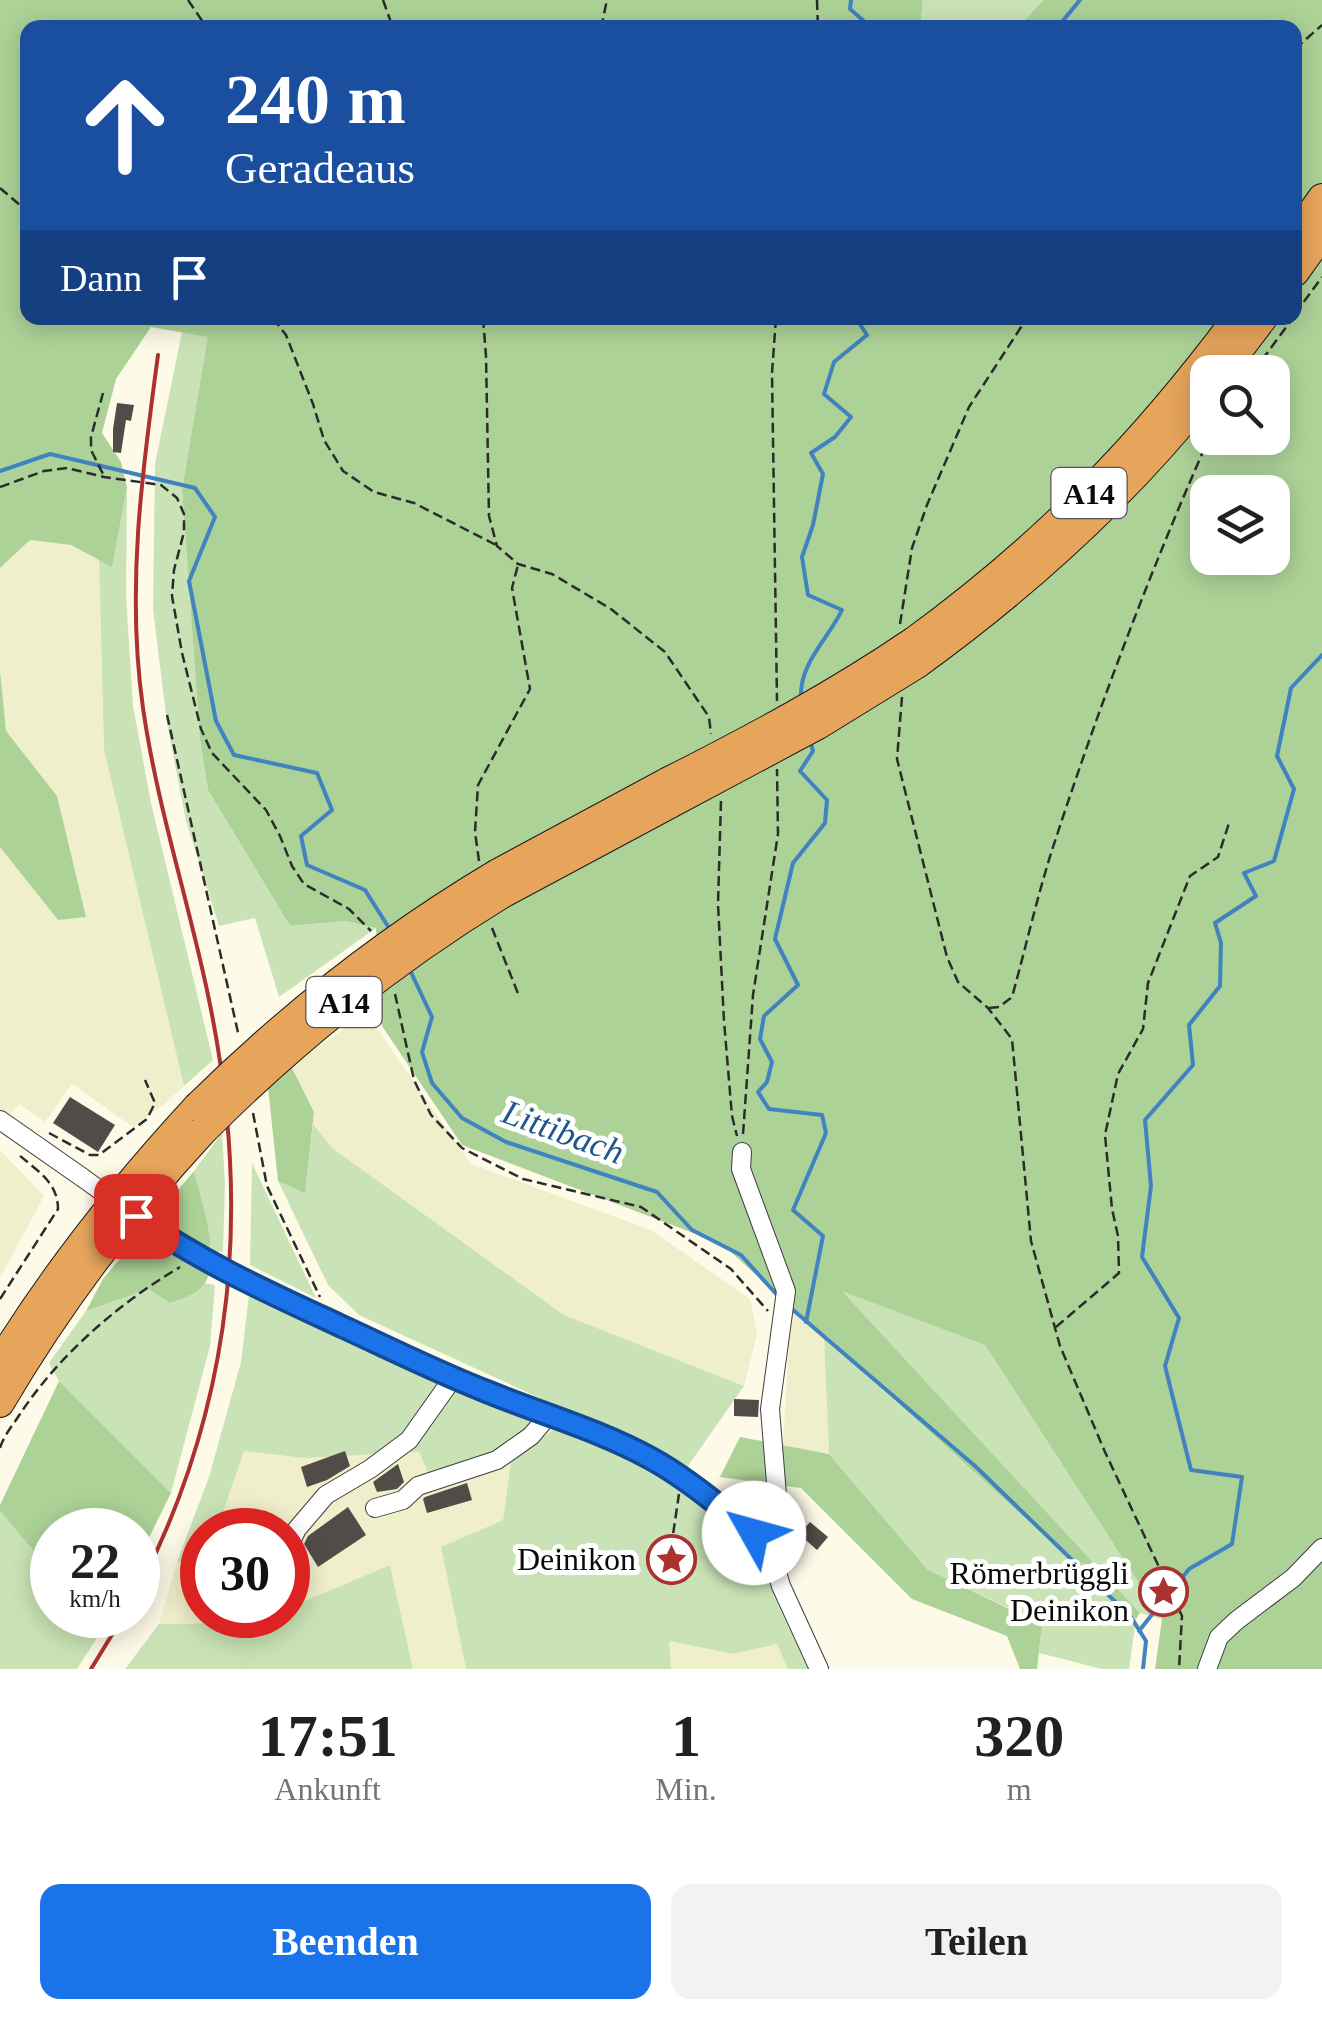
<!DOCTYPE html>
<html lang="de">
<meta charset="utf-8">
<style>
body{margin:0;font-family:"Times New Roman",serif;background:#f2f2f2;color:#202124;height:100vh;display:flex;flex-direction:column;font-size:38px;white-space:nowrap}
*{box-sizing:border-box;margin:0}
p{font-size:32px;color:#757577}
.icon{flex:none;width:55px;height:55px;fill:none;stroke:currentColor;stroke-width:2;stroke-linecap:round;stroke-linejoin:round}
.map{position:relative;height:1669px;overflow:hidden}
.sheet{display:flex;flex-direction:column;background:#fff;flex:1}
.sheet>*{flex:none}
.guide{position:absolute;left:20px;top:20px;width:1282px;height:305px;border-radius:20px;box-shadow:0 5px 25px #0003;background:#1a4fa0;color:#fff;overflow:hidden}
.tools{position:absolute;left:1190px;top:355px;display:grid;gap:20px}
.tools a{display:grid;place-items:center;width:100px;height:100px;border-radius:20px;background:#fff;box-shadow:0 5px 25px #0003;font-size:50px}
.speed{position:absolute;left:30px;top:1508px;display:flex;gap:20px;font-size:50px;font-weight:700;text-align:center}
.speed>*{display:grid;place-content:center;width:130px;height:130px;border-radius:50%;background:#fff;box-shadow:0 5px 25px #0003;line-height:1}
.speed small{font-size:25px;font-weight:400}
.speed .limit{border:15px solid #d22;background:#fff;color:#111}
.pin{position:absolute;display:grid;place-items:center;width:85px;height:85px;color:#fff;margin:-42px;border-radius:20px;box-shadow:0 5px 15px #0006}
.me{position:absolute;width:110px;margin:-55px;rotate:308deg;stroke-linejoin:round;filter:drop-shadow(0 0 8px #0008)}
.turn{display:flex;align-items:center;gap:35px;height:210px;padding:0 40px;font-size:45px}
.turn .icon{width:130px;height:130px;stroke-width:2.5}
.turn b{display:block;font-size:70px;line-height:85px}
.then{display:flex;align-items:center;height:95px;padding:0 40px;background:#0003;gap:20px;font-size:38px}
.eta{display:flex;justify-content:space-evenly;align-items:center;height:170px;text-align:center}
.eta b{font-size:60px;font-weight:600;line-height:70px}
.primary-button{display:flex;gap:20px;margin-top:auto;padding:20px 40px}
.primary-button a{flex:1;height:115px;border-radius:20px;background:#1a73e8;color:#fff;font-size:40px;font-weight:600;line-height:115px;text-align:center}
.primary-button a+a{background:#f2f2f2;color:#202124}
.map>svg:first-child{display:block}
.farmland{fill:#f0efcb}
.green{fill:#cae3b6}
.forest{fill:#add297;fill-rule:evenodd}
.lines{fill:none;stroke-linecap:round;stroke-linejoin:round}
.stream{stroke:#4083c0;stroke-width:4}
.building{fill:#514c47}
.minor-casing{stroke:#3d3d3d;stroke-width:20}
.highway-casing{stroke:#1b1b1b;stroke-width:30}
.path{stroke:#2c2c2c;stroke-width:2.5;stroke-dasharray:10 5;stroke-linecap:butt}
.minor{stroke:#fff;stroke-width:18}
.highway{stroke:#e7a55c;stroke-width:28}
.rail{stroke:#ab3230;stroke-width:4}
.minor-bridge-casing{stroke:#3d3d3d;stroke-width:20;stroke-linecap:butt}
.highway-bridge-casing{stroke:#1b1b1b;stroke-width:30;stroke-linecap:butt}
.minor-bridge{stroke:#fff;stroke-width:18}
.highway-bridge{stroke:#e7a55c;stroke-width:28}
.route-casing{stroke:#114b97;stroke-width:25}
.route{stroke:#1a73e8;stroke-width:18}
.labels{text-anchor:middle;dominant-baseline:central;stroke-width:10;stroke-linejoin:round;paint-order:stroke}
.shield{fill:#fff;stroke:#545454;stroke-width:2.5}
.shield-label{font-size:30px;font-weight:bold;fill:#0a0a0a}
.poi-label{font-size:32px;fill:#0a0a0a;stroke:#fff;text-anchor:end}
.water-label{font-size:35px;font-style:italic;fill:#20568e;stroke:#fff}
</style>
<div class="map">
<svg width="1322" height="1669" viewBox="0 0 1322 1669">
<rect width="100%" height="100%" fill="#fdfae8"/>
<g class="farmland">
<polygon points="30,540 71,545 99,560 104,750 184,1086 163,1105 133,1127 72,1084 45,1122 20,1104 2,1121 0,1128 0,847 58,920 85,917 57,796 6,731 0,670 0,568"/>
<polygon points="367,1014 471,1164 651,1230 750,1299 757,1334 744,1386 564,1315 332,1148 313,1124 314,1111 291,1066 306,1054"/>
<polygon points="0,1150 44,1196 0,1278"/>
<polygon points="791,1307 824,1337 829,1454 783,1445"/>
<polygon points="534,1423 553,1430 511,1461 503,1520 441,1547 466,1669 413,1669 390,1565 288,1608 288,1530 217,1530 244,1451 304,1458 419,1452 429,1475"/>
<polygon points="202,1559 202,1615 272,1615 254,1623 159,1624 177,1562"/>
<polygon points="668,1641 733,1654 777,1644 788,1669 671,1669"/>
</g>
<g class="green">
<polygon points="923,0 1043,0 1019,27 920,28"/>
<polygon points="182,332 209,337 182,490 200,740 208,790 290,926 345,921 376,928 279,997 255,918 219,926 186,821 167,723 153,609 155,464"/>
<polygon points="127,488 126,596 133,706 151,803 213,1060 184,1086 104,750 99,560 112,566"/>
<polygon points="313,1124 332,1148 564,1315 744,1386 688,1466 359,1315 328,1285 278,1181 305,1192"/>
<polygon points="222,1133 225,1183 223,1252 212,1251 194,1171"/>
<polygon points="252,1163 316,1298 250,1265"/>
<polygon points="205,1283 215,1285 210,1346 171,1493 59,1381 49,1363 86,1311 149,1289 189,1296"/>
<polygon points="840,1289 985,1345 1162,1619 1140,1613"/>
<polygon points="249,1295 534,1423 502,1452 429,1475 419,1452 304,1458 244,1451 217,1530 202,1530 202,1559 177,1562 209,1477 241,1362"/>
<polygon points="824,1337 1136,1619 1129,1669 1102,1669 1039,1653 1042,1624 927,1569 829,1454"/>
<polygon points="553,1430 679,1478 737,1527 762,1553 774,1596 808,1669 788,1669 777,1644 733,1654 669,1641 671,1669 466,1669 441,1547 503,1520 511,1461"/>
<polygon points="0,1511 52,1573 52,1615 89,1615 102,1630 77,1669 0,1669"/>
<polygon points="390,1565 413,1669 125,1669 159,1624 254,1623 272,1615 288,1615 288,1608"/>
</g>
<g class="forest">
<path d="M0,0h923l-3,28h-892v290h1267v-290l-276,-1 24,-27h279v1669h-167l7,-50 -177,-274 -143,-54 298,322 -4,6 -414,-375 -260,-99 -80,-119 -6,-98 -31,-7 -55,5 -82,-136 -8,-50 -18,-250 26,-153 -57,-10 -35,52 -14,54 19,29 6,26 -15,79 -41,-22 -41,-5 -30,28zM1208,372h64v66h-64zM1208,492h64v66h-64z"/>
<polygon points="0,670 6,731 57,796 86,917 58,920 0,847"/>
<polygon points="291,1066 314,1112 305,1193 278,1181 268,1087"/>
<path d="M194,1171c7,29 27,86 11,112 -7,11 -24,16 -35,20l-21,-14 -63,22 17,-32z"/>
<polygon points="59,1381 171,1493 138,1560 138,1530 52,1530 52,1573 0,1511 0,1505"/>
<polygon points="740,1437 829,1454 927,1569 1042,1625 1037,1669 1020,1669 1007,1636 912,1599 801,1488 720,1477"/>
</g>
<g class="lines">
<g class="stream">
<polyline points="851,0 850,9 872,28"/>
<polyline points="1057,28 1080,0"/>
<polyline points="0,471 50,454 195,488 215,517 189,581 216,721 234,755 317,773 332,810 301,836 307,865 365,890 389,928"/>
<path d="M801,696c-1,-33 27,-57 41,-86l-34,-15 -6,-38 11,-32 10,-51 -12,-21 24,-16 16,-20 -27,-23 10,-32 33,-27 -11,-17"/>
<polyline points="409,968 432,1017 422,1052 432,1083 462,1118 506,1142 657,1192 692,1230 741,1255 778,1296"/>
<polyline points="792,1309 975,1466 1131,1617 1146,1641 1143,1669"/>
<polyline points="806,1322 823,1236 793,1210 826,1133 822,1115 769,1109 758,1092 767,1082 772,1062 760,1039 764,1016 798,985 775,939 793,863 825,823 827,800 800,771 813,751 810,740"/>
<polyline points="1178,1583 1189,1569 1232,1544 1242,1477 1191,1470 1165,1366 1179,1318 1142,1257 1151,1186 1145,1120 1193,1065 1189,1025 1220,986 1221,943 1215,923 1256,896 1244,873 1274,861 1294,789 1277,756 1291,688 1322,655"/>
<polyline points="1139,1631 1161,1603"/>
</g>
</g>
<g class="building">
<polygon points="117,403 134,405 131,421 126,420 121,453 113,452 113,429"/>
<polygon points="70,1097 115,1125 98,1152 53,1123"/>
<polygon points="734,1399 759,1400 758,1417 734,1416"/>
<polygon points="345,1451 350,1466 327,1480 307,1487 301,1467"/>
<polygon points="398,1464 404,1482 397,1489 377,1492 373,1482"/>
<polygon points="467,1483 472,1500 427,1513 423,1499 425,1497"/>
<polygon points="750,1487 765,1498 765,1506 758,1515 739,1500"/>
<polygon points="348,1507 366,1535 318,1567 304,1544 308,1536"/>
<polygon points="810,1522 828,1537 817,1550 799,1534"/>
</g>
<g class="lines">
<defs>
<g id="minor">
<polyline points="0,1120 83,1178"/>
<polyline points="742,1152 741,1169 786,1291 770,1409 779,1520 769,1543 781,1586 819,1669"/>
<polyline points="162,1235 212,1264"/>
<polyline points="286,1301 453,1378 619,1442 682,1477 769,1543"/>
<polyline points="375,1508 403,1500 418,1486 497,1460 531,1436 548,1416"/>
<polyline points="288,1548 297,1529 326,1495 370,1469 409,1440 453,1378"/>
<polyline points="1207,1669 1219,1637 1236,1621 1293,1578 1322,1548"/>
</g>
<g id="highway">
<polyline points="1295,236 1322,198"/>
<polyline points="1295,272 1322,234"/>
<polyline points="1222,372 1263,318"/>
<path d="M914,641c129,-94 228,-195 323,-323"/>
<path d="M917,664c109,-79 207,-167 291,-273"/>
<polyline points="498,873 667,782"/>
<polyline points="502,894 670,804"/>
<path d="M0,1362c57,-92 123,-175 197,-255"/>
<path d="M0,1403c58,-99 125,-188 203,-272"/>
</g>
</defs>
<use href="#minor" class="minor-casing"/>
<use href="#highway" class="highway-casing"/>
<g class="path">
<polyline points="188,0 207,28"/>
<polyline points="383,0 393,28"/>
<polyline points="817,0 818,28"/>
<polyline points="601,28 607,0"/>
<polyline points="1295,49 1322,25"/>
<polyline points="0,188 28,212"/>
<polyline points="1295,314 1322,277"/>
<polyline points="273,318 286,335 313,404 324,440 343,471 374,492 414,503 496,545"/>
<polyline points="483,318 486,356 489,516 497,546 518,564 552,574 611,609 665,652 709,717 711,734"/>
<polyline points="776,318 772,373 777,701"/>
<polyline points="1253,372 1293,318"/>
<polyline points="103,393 91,437 91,450 104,476"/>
<polyline points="0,487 44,471 67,468 104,477 161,485 177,498 184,514 184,532 174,570 172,596 182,653 201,729 212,753 266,810 280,836 292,866 304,884 349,909 371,931"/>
<polyline points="900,624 912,548 927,505 969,407 1027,318"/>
<polyline points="902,697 897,759 947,957 958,982 988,1008 1012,1039 1031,1241 1060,1346 1105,1452 1182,1616 1179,1669"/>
<polyline points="167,715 239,1037"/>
<polyline points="721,801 718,904 724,1021 732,1116 737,1136"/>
<polyline points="479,861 475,832 478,785 530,689 512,588 518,565"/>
<polyline points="492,928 519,996"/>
<polyline points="395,994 414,1080 431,1115 462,1148 523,1179 641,1207 731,1269 768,1311"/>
<path d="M989,1008l10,-1 13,-10c15,-54 27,-109 45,-162 44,-134 95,-268 152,-397"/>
<polyline points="253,1113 267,1186 320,1297"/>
<polyline points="49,1133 90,1155 99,1155 147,1119 155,1103 145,1080"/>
<polyline points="743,1134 753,995 778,834 777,769"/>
<path d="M0,1299l58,-90c0,-27 -21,-38 -40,-55"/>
<polyline points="1056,1327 1119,1273 1118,1236 1112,1209 1105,1135 1118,1074 1143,1029 1148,983 1190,876 1218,857 1229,823"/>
<path d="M0,1448c4,-13 13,-23 20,-34 40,-60 98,-110 160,-147"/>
<polyline points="671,1548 679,1494"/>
</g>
<use href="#minor" class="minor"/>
<use href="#highway" class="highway"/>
<g class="rail">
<path d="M138,1590c98,-191 114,-387 70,-595 -20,-96 -51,-189 -65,-287 -17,-118 -1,-236 15,-353"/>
<polyline points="91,1669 124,1615"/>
</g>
<defs>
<g id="minor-bridge">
<polyline points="83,1178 162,1235"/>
<polyline points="212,1264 286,1301"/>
</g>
<g id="highway-bridge">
<path d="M667,782c85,-43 168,-87 247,-141"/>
<polyline points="670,804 818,725 917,664"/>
<path d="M197,1107c91,-90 190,-168 301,-234"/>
<path d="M203,1131c91,-91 189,-170 299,-237"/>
</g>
</defs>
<use href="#minor-bridge" class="minor-bridge-casing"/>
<use href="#highway-bridge" class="highway-bridge-casing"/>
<use href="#minor-bridge" class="minor-bridge"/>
<use href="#highway-bridge" class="highway-bridge"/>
</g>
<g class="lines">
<defs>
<path id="route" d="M136,1216c64,46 136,78 207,111 48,22 96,46 145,65 54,22 111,38 162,66 37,20 70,49 104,75"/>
</defs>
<use href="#route" class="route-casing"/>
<use href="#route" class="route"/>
</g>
<defs>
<symbol id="sight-ring" viewBox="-11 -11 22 22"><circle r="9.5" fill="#fff" stroke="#ab3230" stroke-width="1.5"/><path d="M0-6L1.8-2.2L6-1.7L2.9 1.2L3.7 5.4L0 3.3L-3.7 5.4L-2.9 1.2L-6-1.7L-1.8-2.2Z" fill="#ab3230"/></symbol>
</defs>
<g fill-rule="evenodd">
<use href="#sight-ring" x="644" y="1532" width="55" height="55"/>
<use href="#sight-ring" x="1136" y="1564" width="55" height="55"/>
</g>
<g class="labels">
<g class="shield">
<rect x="1051.5" y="468" width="75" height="50" rx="8"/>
<rect x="306.5" y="977" width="75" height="50" rx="8"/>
</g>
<g class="shield-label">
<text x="1089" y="493">A14</text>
<text x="344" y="1002">A14</text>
</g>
<g class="poi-label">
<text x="636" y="1559">Deinikon</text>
<text x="1129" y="1573">Römerbrüggli<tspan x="1129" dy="37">Deinikon</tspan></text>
</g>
<g class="water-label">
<text transform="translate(563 1132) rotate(20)">Littibach</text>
</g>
</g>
</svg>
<div class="tools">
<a><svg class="icon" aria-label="search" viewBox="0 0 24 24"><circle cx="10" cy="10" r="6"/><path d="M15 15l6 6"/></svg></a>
<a><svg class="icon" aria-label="layers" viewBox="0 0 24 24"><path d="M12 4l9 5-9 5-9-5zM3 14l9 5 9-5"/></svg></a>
</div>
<div class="speed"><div>22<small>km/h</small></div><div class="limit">30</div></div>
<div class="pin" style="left:136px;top:1216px;background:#d93025"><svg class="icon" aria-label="arrive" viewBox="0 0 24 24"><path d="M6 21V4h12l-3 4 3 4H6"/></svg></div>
<svg class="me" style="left:754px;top:1533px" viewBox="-20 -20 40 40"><circle r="19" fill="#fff"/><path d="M0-13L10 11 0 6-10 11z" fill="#1a73e8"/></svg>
<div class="guide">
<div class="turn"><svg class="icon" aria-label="ahead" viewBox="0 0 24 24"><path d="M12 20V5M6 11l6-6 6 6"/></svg><div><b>240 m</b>Geradeaus</div></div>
<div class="then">Dann<svg class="icon" aria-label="arrive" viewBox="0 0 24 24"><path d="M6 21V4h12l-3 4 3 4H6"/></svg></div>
</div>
</div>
<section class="sheet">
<div class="eta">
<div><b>17:51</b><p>Ankunft</p></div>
<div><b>1</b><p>Min.</p></div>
<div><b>320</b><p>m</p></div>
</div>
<div class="primary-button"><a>Beenden</a><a>Teilen</a></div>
</section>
